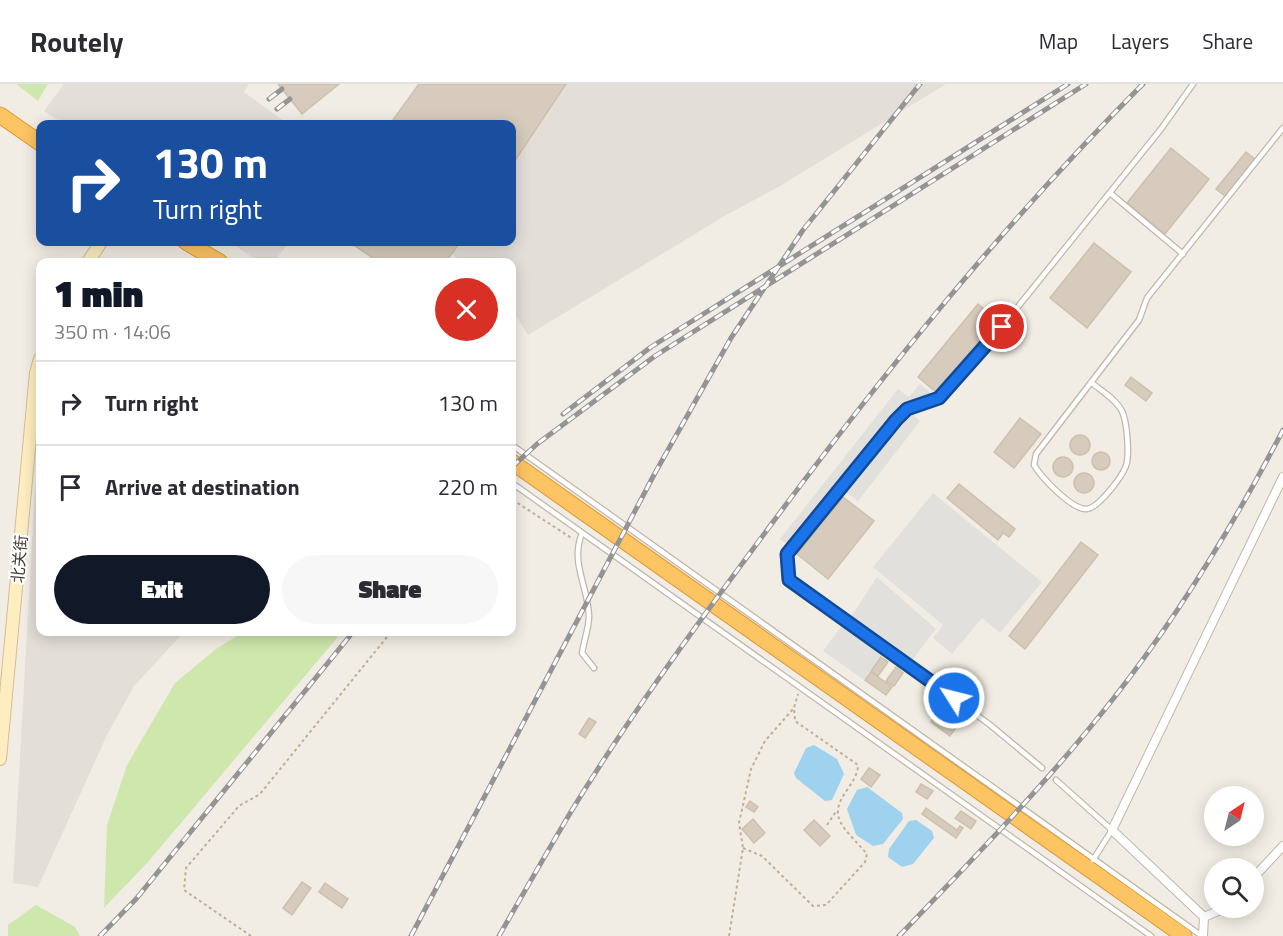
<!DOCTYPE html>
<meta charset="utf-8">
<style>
body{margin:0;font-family:"Titillium Web","Noto Sans SC",sans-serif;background:#f7f7f7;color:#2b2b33;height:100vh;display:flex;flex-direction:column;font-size:22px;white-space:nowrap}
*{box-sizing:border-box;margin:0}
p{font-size:20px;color:#7c7c81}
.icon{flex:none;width:33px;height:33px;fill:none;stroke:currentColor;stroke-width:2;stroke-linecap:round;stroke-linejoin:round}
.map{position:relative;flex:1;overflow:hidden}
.side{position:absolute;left:36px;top:174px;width:480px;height:378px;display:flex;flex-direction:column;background:#fff;border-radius:12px;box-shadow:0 3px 15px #0003}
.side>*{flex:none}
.guide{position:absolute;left:36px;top:36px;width:480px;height:126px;border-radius:12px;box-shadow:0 3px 15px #0003;background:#1a4fa0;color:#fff;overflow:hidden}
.needle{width:39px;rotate:35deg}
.controls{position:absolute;left:1204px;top:702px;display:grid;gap:12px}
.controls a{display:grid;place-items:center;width:60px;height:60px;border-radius:50%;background:#fff;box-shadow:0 3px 15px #0003;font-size:30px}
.pin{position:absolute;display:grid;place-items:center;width:51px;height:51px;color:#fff;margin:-26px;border:3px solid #fff;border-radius:50%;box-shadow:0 2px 6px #0007}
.me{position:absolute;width:66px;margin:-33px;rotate:306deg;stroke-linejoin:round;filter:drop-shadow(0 0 4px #0008)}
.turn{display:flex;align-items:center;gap:21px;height:126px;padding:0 18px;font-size:27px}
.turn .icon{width:78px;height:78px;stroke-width:2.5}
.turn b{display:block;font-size:42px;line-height:51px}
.round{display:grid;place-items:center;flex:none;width:63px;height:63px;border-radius:32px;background:#f7f7f7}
.overview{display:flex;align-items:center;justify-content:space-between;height:102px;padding:0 18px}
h1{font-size:36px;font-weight:800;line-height:45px;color:#111827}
.action{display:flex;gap:12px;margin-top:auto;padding:12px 18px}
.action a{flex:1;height:69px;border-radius:36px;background:#111827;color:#fff;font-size:24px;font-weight:800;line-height:69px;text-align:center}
.action a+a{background:#f7f7f7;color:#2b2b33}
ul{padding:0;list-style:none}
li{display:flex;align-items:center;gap:18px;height:84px;padding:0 18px;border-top:2px solid #e1e1e2}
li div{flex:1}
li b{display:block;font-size:22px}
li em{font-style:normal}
header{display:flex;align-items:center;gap:36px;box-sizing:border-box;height:84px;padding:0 30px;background:#fff;border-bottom:2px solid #e1e1e2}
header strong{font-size:28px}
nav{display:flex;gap:33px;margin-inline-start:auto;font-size:21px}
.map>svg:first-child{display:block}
.industrial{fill:#e4ded9}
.green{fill:#cee7ac}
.parking{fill:#e2e0dc}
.water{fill:#9fd2ef}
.building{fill:#d6cbbc;stroke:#cec0ac;stroke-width:1.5}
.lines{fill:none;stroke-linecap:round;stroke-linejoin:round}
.lane-casing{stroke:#c0b7a9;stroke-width:7}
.street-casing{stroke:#c0b7a9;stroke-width:10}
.secondary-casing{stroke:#d2bf93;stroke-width:14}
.highway-casing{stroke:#dc9833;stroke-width:17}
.path{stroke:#bfaf98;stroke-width:2;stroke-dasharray:3 3;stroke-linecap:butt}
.lane{stroke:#fff;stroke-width:4.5}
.street{stroke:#fff;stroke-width:8}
.secondary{stroke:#feedc1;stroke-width:12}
.highway{stroke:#fdc463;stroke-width:15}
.rail-casing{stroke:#949494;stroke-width:5}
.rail{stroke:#fff;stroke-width:3;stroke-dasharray:9;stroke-linecap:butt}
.route-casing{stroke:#114b97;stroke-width:15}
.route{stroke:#1a73e8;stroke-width:10}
.labels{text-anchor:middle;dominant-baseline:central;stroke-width:4.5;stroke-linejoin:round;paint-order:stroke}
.street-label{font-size:16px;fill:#443d34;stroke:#fff}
</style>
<header>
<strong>Routely</strong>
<nav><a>Map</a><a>Layers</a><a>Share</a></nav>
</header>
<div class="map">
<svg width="1283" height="852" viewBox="0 0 1283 852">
<rect width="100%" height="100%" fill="#f2ede4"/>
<g class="industrial">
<polygon points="64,0 249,0 244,8 288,40 64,40 44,27"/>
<polygon points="566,0 946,0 782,101 728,130 528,251 512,226 512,178 461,178 452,170 460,158 512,158 512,81"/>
<polygon points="230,158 289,158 274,178 259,178"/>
<polygon points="40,368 40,548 184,548 134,602 107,651 38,803 13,799 35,403"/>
</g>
<g class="green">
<polygon points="16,0 48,0 38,17"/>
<polygon points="243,548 342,548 148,778 104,824 107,741 127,681 175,599 216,565"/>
<polygon points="36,821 75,843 80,852 8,852 8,841"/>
</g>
<g class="parking">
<polygon points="920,300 930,308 912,330 920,337 858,417 844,407 796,468 780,455 898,305 909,313"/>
<polygon points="933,409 1042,498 1000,549 982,534 952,570 933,554 943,541 873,483"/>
<polygon points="877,493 936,545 912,576 851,533"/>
<polygon points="843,540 883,569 864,596 823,567"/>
</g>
<g class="water">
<polygon points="814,661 837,675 844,690 832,716 825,717 796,694 794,689 806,664"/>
<polygon points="867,703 902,729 903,735 883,760 873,762 856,751 847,725 857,706"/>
<polygon points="916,736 932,747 934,754 913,780 902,783 888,773 889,765 909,737"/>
</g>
<g class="building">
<polygon points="278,0 339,0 302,30"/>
<polygon points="419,0 566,0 512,81 512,40 390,40"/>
<polygon points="1171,64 1209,95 1165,150 1127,119"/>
<polygon points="1246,68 1255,75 1225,112 1216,105"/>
<polygon points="349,158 460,158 446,178 379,178"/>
<polygon points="1094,159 1131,188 1087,244 1050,214"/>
<polygon points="978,220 997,235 937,309 918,293"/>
<polygon points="1131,293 1152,309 1146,317 1125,301"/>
<polygon points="1020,334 1041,350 1014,384 994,368"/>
<circle cx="1080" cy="361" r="10"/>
<circle cx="1101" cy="377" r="9"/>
<circle cx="1063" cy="383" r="10"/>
<circle cx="1084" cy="399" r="10"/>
<polygon points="959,400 1015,445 1009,453 1003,449 998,456 947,414"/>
<polygon points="843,413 874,437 828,495 797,470"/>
<polygon points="1081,458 1098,471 1025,565 1009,552"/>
<polygon points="881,573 888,578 878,592 871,587"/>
<polygon points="896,583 903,589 894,602 886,597"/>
<polygon points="871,588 892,603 886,611 865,596"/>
<polygon points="938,628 957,642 950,652 931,638"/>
<polygon points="589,634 596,638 585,654 579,650"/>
<polygon points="869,684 880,691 871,703 861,695"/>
<polygon points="921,700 933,707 927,715 916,708"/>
<polygon points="750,717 758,723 754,728 746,723"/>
<polygon points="926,724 957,746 960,742 963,744 956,754 922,730"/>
<polygon points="961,727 976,737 971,745 955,734"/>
<polygon points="753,735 765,749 754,759 742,745"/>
<polygon points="814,736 830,752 820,762 804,746"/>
<polygon points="302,798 311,804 292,831 283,824"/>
<polygon points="325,799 348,815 342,824 319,808"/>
</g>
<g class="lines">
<defs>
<g id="lane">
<polyline points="1110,109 1183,170"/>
<path d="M1091,298c10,9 25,17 31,29 5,11 7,39 5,51 -2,12 -29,47 -41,47 -15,0 -45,-32 -52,-44l2,-11 103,-134 8,-22 136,-170"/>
<polyline points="512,361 1202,852"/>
<polyline points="512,399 1151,852"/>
<path d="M582,449c-12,30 6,53 7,83 0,11 -5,25 -7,37l12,15"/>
<polyline points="1042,684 989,640 789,496 787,470 896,336 907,325 940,314 988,260 1161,45 1193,0"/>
<polyline points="1056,696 1112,746 1093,776"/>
</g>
<g id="street">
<polyline points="1254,793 1283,762"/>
<polyline points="1204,833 1225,824"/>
<polyline points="1203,852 1204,833 1112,746 1283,393"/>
</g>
<g id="secondary">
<polyline points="88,178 101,158"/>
<polyline points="0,675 36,289 40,275"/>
</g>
<g id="highway">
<polyline points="0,31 40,59"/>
<polyline points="186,158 220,178"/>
<polyline points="512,378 1184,852"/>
</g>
</defs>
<use href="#lane" class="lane-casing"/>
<use href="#street" class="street-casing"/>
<use href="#secondary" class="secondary-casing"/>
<use href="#highway" class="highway-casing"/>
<g class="path">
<polyline points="512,419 516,418 573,455"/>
<polyline points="827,741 837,726"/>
<path d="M743,764l19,8 51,50 13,-1 39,-43 2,-8c-8,-10 -22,-22 -27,-33 -10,-21 18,-36 18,-56l-63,-44 -1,-13 4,-14"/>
<polyline points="251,852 184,806 186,784 239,722 260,710 391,548"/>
<polyline points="729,852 743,764 739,739 751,685 765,657 794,624"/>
</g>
<use href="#lane" class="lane"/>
<use href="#street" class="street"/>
<use href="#secondary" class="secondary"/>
<use href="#highway" class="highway"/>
<defs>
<g id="rail">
<polyline points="269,15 282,5"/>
<polyline points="277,25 290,15"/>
<polyline points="563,330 651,263 1068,0"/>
<polyline points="512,383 537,360 655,272 1086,0"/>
<polyline points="100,852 136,815 353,548"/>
<polyline points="411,852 655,389 731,254 803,146 920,0"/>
<path d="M499,852c24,-42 48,-84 73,-126 55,-90 118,-176 181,-261 120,-163 247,-322 390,-465"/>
<path d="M899,852c74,-77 148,-153 214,-237 66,-84 121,-175 170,-269"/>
</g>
</defs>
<use href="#rail" class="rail-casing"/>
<use href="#rail" class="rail"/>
</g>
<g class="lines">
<defs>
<polyline id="route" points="954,614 789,496 787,470 896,336 907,325 939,314 1002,243"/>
</defs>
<use href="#route" class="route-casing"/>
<use href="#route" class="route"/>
</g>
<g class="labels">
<g class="street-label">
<text transform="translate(19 475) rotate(-85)">北关街</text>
</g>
</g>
</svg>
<div class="controls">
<a><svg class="needle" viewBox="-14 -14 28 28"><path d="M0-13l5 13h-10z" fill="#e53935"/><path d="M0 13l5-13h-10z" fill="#7c7c81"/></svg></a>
<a><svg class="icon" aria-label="search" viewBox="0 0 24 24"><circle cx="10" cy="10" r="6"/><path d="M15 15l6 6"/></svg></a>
</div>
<div class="pin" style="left:1002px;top:243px;background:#d93025"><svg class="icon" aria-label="arrive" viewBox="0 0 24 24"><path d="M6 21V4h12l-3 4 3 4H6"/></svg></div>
<svg class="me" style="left:954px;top:614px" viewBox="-20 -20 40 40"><circle r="17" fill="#1a73e8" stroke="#fff" stroke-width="3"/><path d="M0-11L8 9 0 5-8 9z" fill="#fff"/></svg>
<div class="guide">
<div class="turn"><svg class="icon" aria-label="right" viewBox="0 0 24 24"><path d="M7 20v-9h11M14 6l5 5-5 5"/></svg><div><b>130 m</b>Turn right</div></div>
</div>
<section class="side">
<div class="overview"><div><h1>1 min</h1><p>350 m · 14:06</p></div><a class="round" style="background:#d93025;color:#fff"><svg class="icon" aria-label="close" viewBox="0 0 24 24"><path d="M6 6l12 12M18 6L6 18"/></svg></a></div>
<ul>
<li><svg class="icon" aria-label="right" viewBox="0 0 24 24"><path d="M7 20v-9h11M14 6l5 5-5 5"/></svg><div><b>Turn right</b></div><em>130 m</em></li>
<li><svg class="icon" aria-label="arrive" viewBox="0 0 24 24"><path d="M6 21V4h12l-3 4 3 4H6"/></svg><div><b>Arrive at destination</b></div><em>220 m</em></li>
</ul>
<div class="action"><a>Exit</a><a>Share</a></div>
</section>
</div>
